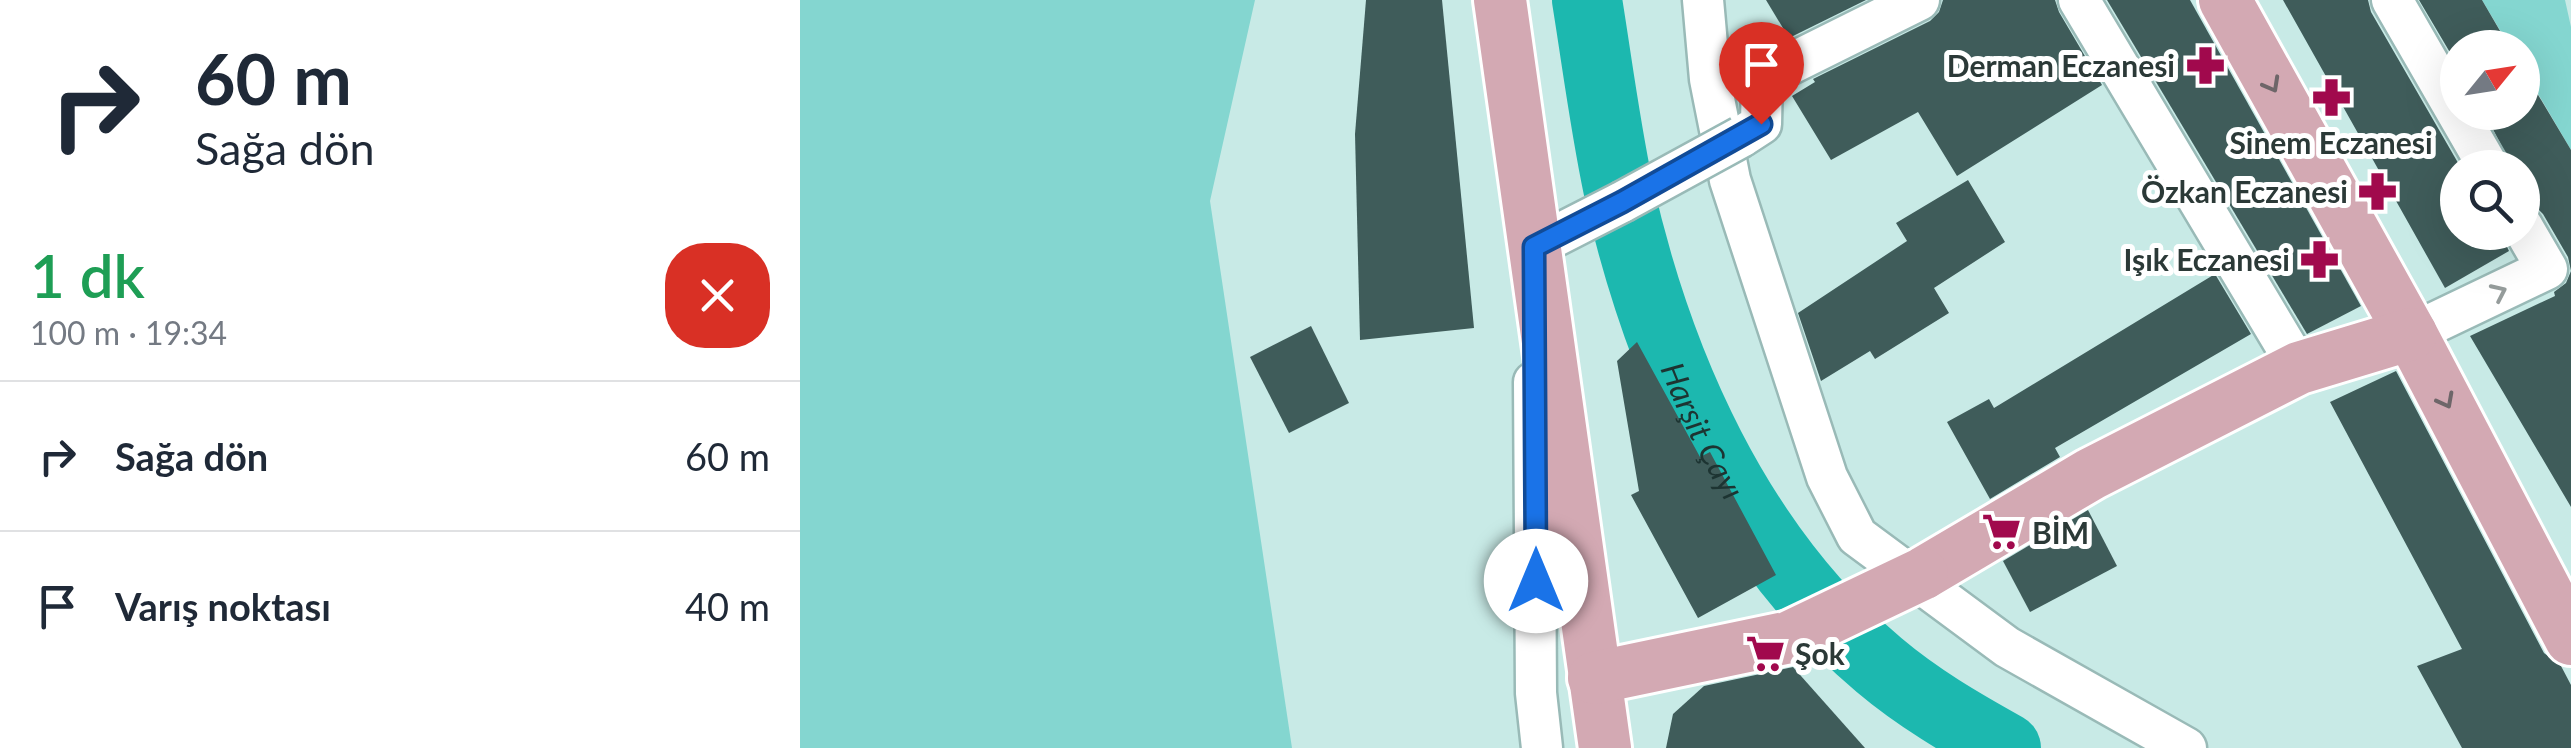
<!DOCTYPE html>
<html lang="tr">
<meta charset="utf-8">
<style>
body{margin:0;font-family:Lato,sans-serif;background:#f6f6f7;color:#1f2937;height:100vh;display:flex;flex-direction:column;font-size:38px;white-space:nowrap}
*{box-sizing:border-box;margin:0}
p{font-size:32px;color:#747a83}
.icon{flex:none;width:55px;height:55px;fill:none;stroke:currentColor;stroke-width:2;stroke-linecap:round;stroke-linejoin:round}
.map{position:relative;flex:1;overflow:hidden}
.panel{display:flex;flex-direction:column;background:#fff;width:800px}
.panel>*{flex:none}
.guide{background:#fff;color:#1f2937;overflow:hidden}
.needle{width:65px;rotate:60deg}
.fabs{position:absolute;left:1640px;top:30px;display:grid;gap:20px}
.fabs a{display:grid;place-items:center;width:100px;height:100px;border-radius:50%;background:#fff;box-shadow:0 10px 40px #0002;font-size:50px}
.pin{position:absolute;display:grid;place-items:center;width:85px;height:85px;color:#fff;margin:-102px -42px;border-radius:50% 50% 50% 0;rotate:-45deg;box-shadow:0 0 10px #0007}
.pin .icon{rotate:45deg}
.me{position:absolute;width:110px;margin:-55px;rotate:0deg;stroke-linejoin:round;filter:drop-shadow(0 0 8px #0008)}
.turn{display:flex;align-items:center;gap:35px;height:210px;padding:0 30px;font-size:45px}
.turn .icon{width:130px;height:130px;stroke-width:2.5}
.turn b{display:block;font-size:70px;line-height:85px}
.round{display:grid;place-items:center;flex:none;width:105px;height:105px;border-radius:40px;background:#f6f6f7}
.overview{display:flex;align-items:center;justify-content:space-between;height:170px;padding:0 30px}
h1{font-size:60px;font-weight:600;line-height:75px;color:#1e9e55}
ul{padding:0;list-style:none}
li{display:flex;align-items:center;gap:30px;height:150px;padding:0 30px;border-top:2px solid #e0e1e3}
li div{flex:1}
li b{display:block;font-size:38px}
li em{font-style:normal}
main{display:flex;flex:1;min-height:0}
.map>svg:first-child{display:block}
.green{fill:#84d6d0}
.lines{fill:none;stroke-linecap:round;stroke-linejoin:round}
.river{stroke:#1cb8af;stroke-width:70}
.building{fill:#3f5c5a}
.minor-casing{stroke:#99bab7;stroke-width:45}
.major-casing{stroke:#fff;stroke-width:58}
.minor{stroke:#fff;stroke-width:40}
.major{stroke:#d3a9b3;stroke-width:52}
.minor-bridge-casing{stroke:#99bab7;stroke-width:45;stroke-linecap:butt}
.major-bridge-casing{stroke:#fff;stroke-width:58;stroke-linecap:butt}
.minor-bridge{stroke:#fff;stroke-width:40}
.major-bridge{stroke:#d3a9b3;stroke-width:52}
.oneway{stroke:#6e6669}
.oneway2{stroke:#959c9b}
.route-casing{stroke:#114b97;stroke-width:25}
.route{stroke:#1a73e8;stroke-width:18}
.labels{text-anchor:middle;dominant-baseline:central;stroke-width:10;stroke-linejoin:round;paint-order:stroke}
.poi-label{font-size:30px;font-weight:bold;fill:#2b3937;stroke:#fff;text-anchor:end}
.water-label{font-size:32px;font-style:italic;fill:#1d3432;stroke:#fff}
</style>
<main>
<section class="panel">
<div class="guide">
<div class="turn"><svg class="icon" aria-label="right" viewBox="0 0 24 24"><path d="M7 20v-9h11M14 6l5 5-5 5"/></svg><div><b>60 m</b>Sağa dön</div></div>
</div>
<div class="overview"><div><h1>1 dk</h1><p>100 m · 19:34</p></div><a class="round" style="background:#d93025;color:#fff"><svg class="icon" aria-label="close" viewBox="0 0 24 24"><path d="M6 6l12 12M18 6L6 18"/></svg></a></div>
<ul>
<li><svg class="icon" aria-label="right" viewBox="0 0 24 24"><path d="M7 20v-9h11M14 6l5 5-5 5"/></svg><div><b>Sağa dön</b></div><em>60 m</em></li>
<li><svg class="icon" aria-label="arrive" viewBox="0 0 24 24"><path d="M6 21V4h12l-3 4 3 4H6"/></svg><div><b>Varış noktası</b></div><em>40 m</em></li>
</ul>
</section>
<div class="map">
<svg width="1771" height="748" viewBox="0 0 1771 748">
<rect width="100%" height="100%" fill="#c8eae6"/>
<g class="green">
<polygon points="0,0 455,0 410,201 492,748 0,748"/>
<polygon points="1682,0 1765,0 1771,27 1771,150 1723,68 1722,48 1710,47"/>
</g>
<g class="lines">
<path class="river" id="s1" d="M787,0c10,62 18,125 31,187 40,178 119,358 261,478 39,33 82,58 127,83"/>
</g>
<g class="building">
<polygon points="566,0 642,0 674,328 560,340 555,134"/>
<polygon points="966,0 1066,0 989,38"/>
<polygon points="1143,0 1255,0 1259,12 1302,85 1157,176 1118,112 1031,160 992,96 1015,82 1013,79 1130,21 1139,12"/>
<polygon points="1307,0 1390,0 1561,306 1507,334"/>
<polygon points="1483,0 1568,0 1571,12 1661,168 1658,168 1658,232 1700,232 1709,251 1645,288"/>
<polygon points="1619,0 1682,0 1710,48 1658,48 1658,66"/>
<polygon points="1722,68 1771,150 1771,507 1670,336 1755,296 1754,292 1766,283 1771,271 1768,257 1743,214 1735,206 1722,202 1722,168 1713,168 1684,112 1722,112"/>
<polygon points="1168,180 1205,242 1134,288 1149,313 1075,359 1070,351 1021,381 998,313 1107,241 1096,223"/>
<polygon points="1415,274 1451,334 1255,448 1260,457 1190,499 1147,422 1189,399 1194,408"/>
<polygon points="511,326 549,403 489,433 450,357"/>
<polygon points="837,342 900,457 910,452 976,575 898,618 831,495 839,491 817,361"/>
<polygon points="1596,371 1744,653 1761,666 1771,685 1771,748 1662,748 1617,666 1662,649 1530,402"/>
<polygon points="1288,510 1317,566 1230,612 1203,561"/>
<polygon points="993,667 1065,748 866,748 873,714 904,686"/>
</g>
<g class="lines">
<defs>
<g id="minor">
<polyline points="903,0 910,79 930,180 1027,477 1057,536 1207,647 1386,748"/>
<polyline points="1279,0 1499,368"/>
<polyline points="1592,0 1689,168"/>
<polyline points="941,137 961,124 962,78 1119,0"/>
<polyline points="734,269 734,247 822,202"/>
<polyline points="1611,334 1747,269 1722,226"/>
<polyline points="734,382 736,693 742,748"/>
</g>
<g id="major">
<polyline points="700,0 805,748"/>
<polyline points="1425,0 1611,334 1771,639"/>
<polyline points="1122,574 1291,474 1499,368 1611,334"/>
<polyline points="794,678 990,637"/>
</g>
</defs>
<use href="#minor" class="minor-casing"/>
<use href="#major" class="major-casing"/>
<use href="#minor" class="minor"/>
<use href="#major" class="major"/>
<defs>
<polyline id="minor-bridge" points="822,202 941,137"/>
<polyline id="major-bridge" points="990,637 1122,574"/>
</defs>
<use href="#minor-bridge" class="minor-bridge-casing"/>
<use href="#major-bridge" class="major-bridge-casing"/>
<use href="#minor-bridge" class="minor-bridge"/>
<use href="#major-bridge" class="major-bridge"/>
</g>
<defs><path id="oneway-chevron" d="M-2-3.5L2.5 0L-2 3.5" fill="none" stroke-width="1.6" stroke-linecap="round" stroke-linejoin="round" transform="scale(2.5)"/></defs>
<g class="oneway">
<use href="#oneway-chevron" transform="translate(1472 85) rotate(61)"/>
<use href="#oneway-chevron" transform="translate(1646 401) rotate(62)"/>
</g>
<use class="oneway2" href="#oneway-chevron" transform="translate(1699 292) rotate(-25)"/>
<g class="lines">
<defs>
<polyline id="route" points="736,581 734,247 822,202 961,124"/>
</defs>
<use href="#route" class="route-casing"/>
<use href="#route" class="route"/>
</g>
<defs>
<symbol id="pharmacy-bare" viewBox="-9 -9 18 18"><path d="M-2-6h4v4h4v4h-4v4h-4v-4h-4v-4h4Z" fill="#a1094d" stroke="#fff" stroke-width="2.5" paint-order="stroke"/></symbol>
<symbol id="supermarket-bare" viewBox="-9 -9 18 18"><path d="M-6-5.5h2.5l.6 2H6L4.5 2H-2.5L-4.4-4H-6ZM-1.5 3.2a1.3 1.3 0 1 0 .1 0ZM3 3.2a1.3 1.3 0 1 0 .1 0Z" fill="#a1094d" stroke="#fff" stroke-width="2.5" paint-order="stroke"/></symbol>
</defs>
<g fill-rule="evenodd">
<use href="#pharmacy-bare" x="1378" y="38" width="55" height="55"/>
<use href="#pharmacy-bare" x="1504" y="70" width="55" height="55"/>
<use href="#pharmacy-bare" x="1550" y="164" width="55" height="55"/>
<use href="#pharmacy-bare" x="1492" y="232" width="55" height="55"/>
<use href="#supermarket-bare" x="1174" y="504" width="55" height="55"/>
<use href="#supermarket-bare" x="938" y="626" width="55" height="55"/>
</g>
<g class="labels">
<g class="poi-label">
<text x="1375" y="65">Derman Eczanesi</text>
<text x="1531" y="142" text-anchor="middle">Sinem Eczanesi</text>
<text x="1548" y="191">Özkan Eczanesi</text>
<text x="1490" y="259">Işık Eczanesi</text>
<text x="1232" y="532" text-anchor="start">BİM</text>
<text x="995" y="653" text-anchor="start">Şok</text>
</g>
<g class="water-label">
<text stroke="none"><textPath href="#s1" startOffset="448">Harşit Çayı</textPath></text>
</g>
</g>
</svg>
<div class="fabs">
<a><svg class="needle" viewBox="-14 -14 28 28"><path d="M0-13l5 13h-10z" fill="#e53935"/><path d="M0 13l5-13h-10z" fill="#747a83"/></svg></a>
<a><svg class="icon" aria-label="search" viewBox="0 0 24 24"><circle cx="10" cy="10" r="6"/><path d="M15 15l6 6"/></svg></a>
</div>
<div class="pin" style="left:961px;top:124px;background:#d93025"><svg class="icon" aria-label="arrive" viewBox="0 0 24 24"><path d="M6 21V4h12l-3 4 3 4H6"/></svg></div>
<svg class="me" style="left:736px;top:581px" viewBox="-20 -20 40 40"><circle r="19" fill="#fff"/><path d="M0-13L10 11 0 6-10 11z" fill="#1a73e8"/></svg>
</div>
</main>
